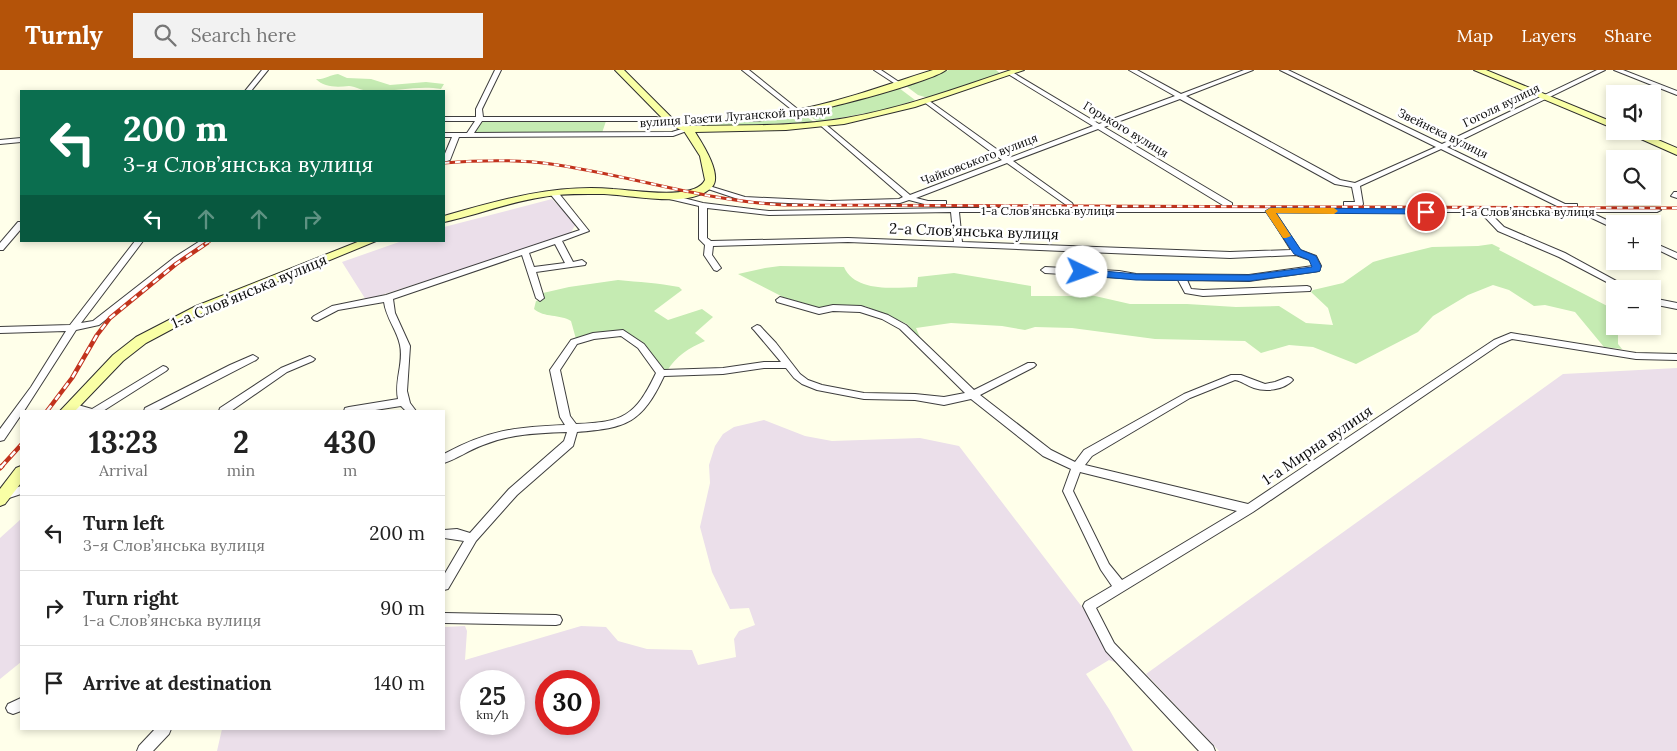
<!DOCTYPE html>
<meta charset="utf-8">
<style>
body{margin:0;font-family:Lora,serif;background:#f2f2f2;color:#222;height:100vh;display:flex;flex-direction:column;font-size:19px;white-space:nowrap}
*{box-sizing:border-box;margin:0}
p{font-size:16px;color:#767676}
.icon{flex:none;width:28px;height:28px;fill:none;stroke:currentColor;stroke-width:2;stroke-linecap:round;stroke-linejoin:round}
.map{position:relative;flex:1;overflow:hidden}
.panel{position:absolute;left:20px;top:340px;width:425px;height:320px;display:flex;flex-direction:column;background:#fff;border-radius:0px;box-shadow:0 2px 8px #0003}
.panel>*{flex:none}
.hud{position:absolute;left:20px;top:20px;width:425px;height:152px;border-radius:0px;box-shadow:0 2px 8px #0003;background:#0b6e4f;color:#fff;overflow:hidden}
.fabs{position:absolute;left:1606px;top:15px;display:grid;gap:10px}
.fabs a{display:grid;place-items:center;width:55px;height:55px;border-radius:0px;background:#fff;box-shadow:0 2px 8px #0003;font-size:25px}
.speed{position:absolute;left:460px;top:600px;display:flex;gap:10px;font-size:25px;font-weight:700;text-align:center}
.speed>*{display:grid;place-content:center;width:65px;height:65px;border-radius:50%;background:#fff;box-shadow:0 2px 8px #0003;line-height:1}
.speed small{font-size:12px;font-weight:400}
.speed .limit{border:8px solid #d22;background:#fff;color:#111}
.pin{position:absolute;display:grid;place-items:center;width:42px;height:42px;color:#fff;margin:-21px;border:2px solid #fff;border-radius:50%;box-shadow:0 1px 5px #0007}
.me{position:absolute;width:55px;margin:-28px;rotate:93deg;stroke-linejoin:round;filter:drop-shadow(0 0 4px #0008)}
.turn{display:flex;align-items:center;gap:18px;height:105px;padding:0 20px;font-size:22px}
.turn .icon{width:65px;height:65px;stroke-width:2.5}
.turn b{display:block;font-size:35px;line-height:42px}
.lanes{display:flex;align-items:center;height:48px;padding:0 20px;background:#0003;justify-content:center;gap:25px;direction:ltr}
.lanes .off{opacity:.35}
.eta{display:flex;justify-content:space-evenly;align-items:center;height:85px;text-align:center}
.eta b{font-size:30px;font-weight:700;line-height:35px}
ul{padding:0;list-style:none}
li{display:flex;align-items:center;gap:15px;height:75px;padding:0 20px;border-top:1px solid #e0e0e0}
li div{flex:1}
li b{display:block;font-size:19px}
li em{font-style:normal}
header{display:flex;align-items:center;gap:30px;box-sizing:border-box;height:70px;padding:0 25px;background:#b45309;color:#fff}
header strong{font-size:24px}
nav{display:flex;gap:28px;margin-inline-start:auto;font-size:18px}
.search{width:350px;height:45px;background:#f2f2f2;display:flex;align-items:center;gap:12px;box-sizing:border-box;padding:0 18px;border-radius:0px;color:#767676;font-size:19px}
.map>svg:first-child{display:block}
.industrial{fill:#ebdfea;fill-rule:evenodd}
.green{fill:#c5ebb2}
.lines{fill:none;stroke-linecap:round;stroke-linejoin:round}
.street-casing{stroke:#3e3e3e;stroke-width:2}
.secondary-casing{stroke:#2d2d2d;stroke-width:2}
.street{fill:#fff;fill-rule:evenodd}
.secondary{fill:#f9ffa5;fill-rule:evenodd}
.rail-far2-casing{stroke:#c2331d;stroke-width:3}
.rail-far1-casing{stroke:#c2331d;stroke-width:4.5}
.rail-casing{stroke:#c2331d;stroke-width:5}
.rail-far2{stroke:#fff;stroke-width:2;stroke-dasharray:5.5;stroke-linecap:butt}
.rail-far1{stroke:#fff;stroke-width:2.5;stroke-dasharray:7;stroke-linecap:butt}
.rail{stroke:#fff;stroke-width:3;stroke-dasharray:9;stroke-linecap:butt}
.route{fill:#1a73e8;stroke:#114b97}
.slow{fill:#f59e0b}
.labels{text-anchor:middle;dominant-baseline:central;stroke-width:5;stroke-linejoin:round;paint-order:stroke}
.far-street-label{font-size:12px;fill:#0b0b0b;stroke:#fff}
.street-label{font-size:15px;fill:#0b0b0b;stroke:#fff}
</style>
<header>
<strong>Turnly</strong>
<div class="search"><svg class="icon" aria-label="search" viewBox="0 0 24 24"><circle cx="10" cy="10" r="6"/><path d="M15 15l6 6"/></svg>Search here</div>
<nav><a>Map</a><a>Layers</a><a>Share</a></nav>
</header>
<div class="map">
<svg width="1677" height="681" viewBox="0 0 1677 681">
<rect width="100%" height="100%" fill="#ffffea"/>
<g class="industrial">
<polygon points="552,129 576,154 569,165 366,230 342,192 402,171 444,171 444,157"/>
<polygon points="1677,298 1677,681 1219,681 1146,604 1563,304"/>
<path d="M764,350l41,16 27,5 88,-3 39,8 133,174 25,43 -8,-3 -23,14 23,35 24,42h-916l5,-22h222v-102l21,-1 2,5 -2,29 116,-34 25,1 12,14 29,8 45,1 6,15 38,-8 -2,-18 5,-8 16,-6 -6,-17 -19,1 -18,-37 -12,-45 10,-44 -1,-18 6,-19 8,-12 11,-7zM471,611h43v43h-43zM546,611h43v43h-43z"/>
<polygon points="21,449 21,592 0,609 0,468"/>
</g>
<g class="green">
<polygon points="949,0 996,0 1001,4 928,28 918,25 906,16 909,12"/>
<path d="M338,4l9,4 24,1 19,6 36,-3 18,2 -3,5c-23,-4 -47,3 -70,2 -9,0 -17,-5 -22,-5 -11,1 -25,2 -33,-7 8,1 13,-4 22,-5z"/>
<polygon points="899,18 915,30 888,39 818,52 805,43"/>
<polygon points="801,43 814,52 705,57 704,55 706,53 766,50"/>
<polygon points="482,50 606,51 602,63 473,63"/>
<path d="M1492,174l8,4 -1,2 116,60c-2,7 -1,12 3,19v15l4,5 -18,-2 -29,-35 -30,-7 -11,1 -25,-16 -16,-5 -25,10 -35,21 -15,16 -62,32 -43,-17 -24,-2 -28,8 -16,-12 -90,-2 -83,-11 -37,-1 -10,3 -23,-4 -51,-3 -35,5 6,14 -15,-18 -42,-18 -28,-1 -17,3 -37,-11 -45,-23 27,-6 15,-2 64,1c11,25 49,21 73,20l1,-10 36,-4 77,13v10h64l35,8h57l49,3 43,-1 27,17 27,2 -5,-17 -17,-16 2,-2 30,-7 30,-21 14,-4 45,-11 46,-1z"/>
<path d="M618,210c21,2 40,3 61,7l3,3 -28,21 14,9 34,-11 11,8 -18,16 10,8c-16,7 -29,15 -38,30l-4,-1 -19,-26 -20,-14 -48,9 -5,-18c-11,-7 -27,-3 -37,-12l2,-8 8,-2 -1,-6 26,-6z"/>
</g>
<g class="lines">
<defs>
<g id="street">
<polygon points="262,0 268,0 251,21 245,21"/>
<polygon points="495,0 501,0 482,39 483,47 656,47 676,53 672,55 656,51 482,51 474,63 672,62 688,57 692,59 673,66 459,67 450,90 444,92 444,86 452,67 444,67 444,63 467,63 475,51 444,51 444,47 476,47 476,39"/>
<polygon points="742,0 749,0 800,41 800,43 796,43"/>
<polygon points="874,0 881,0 902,14 897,15"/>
<path d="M1129,0h8l44,24 63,-24h9l-67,26 154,84 15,3 81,-36 -156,-77h8l154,74 155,-74h8l-158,77 118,57h12v4h80l4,2 -4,2h-67l25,12v5l-36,-17h-90l15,15 61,26 66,36h-11l-61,-32 -61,-26 -18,-19h-205l25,38 16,6 5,10 -2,5 -70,10 -62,-1 4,9 12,1 104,-4 3,1 1,2 -1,2 -107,5 -18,-3 -7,-13c-44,0 -88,-5 -133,-7l-4,-3 4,-3 74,4 17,3 113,1 64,-9 -3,-6 -14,-5 -66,3 -382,-16 -135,4 -1,9 9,13 -4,3 -3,-1 -10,-15 1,-10 -6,-6v-33l-34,-8 -1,-2 4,-2 35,9 66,8 186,-3h606l-120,-59 -81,37 3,18 -1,2h-18v-4h11l-3,-15 -17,-3 -155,-85 -76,28 128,76v4h-6l-128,-78 -85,32 59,42 1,2 -4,2 -62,-44 -91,35 12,3h18v4h-18l-19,-5 -9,3 -70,2 -86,-4 -42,-14 4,-2 39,12 85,4 69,-2 4,-2 -83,-72v-2h4l86,72 92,-35 -78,-58v-2h4l81,58 84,-32 -85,-52v-2h4l87,52 76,-28zM707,138l62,7 182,-3 3,30 -106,-4 -137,3 -4,-3zM959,142h308l24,38 -61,2 -268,-10z"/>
<polygon points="1614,0 1623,0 1677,21 1677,25"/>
<polygon points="21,68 21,72 0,74 0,70"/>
<path d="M551,121h6l32,40 -27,10 11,21 9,-2 4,3 -1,2 -49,7 8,26 -4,3 -4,-3 -14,-43 -129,44 2,14 15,33 -3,45 3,12 6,8h-10l-5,-5 -32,5h-25l1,-3 4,-1 49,-8c-4,-18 6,-36 2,-54 -3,-15 -14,-27 -16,-43l-46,8 -21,11 -3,-1 -2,-2 2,-2 18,-10 54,-11 194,-65 -29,-35zM555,174l10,19 -31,4 -5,-14z"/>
<polygon points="1674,122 1677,122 1677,128 1671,126"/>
<polygon points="18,152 21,152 21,159 3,180 0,180 0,173"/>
<polygon points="135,171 143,171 81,253 93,251 175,187 200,171 210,171 181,191 99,255 76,260 24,341 21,341 21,345 4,370 0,371 0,359 31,317 66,261 0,263 0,257 70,255"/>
<polygon points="1652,172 1677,183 1677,189 1652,177"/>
<path d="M780,227l39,11 14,-3 28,1 27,9 18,10 68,65 54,-27h6l2,2 -2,2 -54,28 71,55 24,12 9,-12 100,-56 47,-19h10l24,9 10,-2 13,-5 3,1 2,2c-9,10 -27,12 -39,8 -7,-2 -12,-7 -19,-8l-45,18 -98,58 -7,9 163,39 246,-164 17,-7 125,20 41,1v6l-41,-1 -124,-20 -12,5 -247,168 -157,96 18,35 99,103 2,5h-16l-93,-100 -23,-45 2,-4 27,-16 -11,-16 -38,-79 8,-22 -28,-13 -72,-57 -27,6 -29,-5 -51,-1 -47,-9 -15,-6 -8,-6 -8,-10h-22l-41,6 -59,2c-22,47 -37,52 -87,56l-4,14 -56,49 -41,46 -28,48 -4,1v-15l20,-34 -20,-3v-8l13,-1 13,4 39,-44 55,-48 3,-9c-29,1 -57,2 -84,13 -14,5 -26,14 -39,18v-9c44,-24 72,-27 121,-29l-5,-8 -10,-47 21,-30 22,-7 30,-3 21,14 20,26 59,-2 41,-6h17l-27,-32 -2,-2 5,-3 3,1 16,17 24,31 8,6 14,5 42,8 51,1 29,3 21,-4 -65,-64 -18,-10 -22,-7 -27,-1 -14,3 -42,-12 -1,-2zM621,266l17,12 18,25c-21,44 -33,49 -80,51l-6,-8 -10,-46 17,-26 17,-5zM1080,402l157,39 -115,69 -13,-16 -36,-73z"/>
<polygon points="1652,228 1677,233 1677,239 1652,234"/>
<polygon points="253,285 258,288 256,290 157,341 144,341 145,338 230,295"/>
<polygon points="310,286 315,289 313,291 287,302 231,341 219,341 220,338 281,298"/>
<polygon points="163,296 166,297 168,299 166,301 103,341 64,341 65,338 78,335 92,339"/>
<polygon points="21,416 21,424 3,430 0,429 0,423"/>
<polygon points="444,543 556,545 560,546 562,550 560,554 556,555 444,553"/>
<polygon points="21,628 21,641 13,644 8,642 6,638 8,634"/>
<polygon points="155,659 171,659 169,664 153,681 137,681 139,676"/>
</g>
<g id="secondary">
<path d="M615,0h9l51,51 14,5c52,-1 105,1 157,-8 57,-10 111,-30 165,-48h13l-109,37 -71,17 -58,6 -91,2c7,11 28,43 17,55 -21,22 -80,8 -108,7 -19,0 -42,-1 -61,3 -34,5 -66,18 -99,25v-6c56,-16 110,-32 169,-27 20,1 82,12 92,-9l-5,-24 -16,-25 -15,-6z"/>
<path d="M933,0h13c-15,13 -189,60 -202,49 7,-6 41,-7 52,-9 47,-9 92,-26 137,-40z"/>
<polygon points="1474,0 1486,0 1615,53 1615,59"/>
<polygon points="1623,61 1637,61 1677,78 1677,85"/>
<polygon points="360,171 376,171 204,242 146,273 123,291 75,341 60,341 113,285 136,267 196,236"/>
<polygon points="21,396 21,413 5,434 0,436 0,419 16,398"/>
</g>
</defs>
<use href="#street" class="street-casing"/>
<use href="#secondary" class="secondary-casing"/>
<use href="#street" class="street"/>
<use href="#secondary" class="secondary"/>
<defs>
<g id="rail-far2">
<path d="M444,93c36,-3 71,-4 107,1 78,11 153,37 233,41l893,3"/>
<polyline points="205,174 210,171"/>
</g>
<g id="rail-far1">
<polyline points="47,341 72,308 97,265 110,248 176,194 207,173"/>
<polyline points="1,397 21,375"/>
</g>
<polyline id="rail" points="0,398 2,396"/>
</defs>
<use href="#rail-far2" class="rail-far2-casing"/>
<use href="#rail-far1" class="rail-far1-casing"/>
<use href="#rail" class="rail-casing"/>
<use href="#rail-far2" class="rail-far2"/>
<use href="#rail-far1" class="rail-far1"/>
<use href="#rail" class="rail"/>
</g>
<polygon class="route" points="1270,138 1426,139 1430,142 1426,144 1276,143 1301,180 1316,186 1321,196 1320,201 1316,202 1249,211 1136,210 1082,205 1077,202 1082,199 1136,204 1249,205 1312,197 1309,190 1294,184 1265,141"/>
<polygon class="slow" points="1270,138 1334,138 1338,141 1334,144 1276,143 1291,166 1286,168 1283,168 1265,141"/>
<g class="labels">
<g class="far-street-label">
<text transform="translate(1501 35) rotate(-26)">Гоголя вулиця</text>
<text transform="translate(735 46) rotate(-4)">вулиця Газєти Луганской правди</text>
<text transform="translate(1126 59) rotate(31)">Горького вулиця</text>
<text transform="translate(1443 63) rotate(26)">Звейнека вулиця</text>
<text transform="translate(979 89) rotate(-21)">Чайковського вулиця</text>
<text x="1048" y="140">1-а Слов’янська вулиця</text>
<text x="1528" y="141">1-а Слов’янська вулиця</text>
</g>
<g class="street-label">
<text transform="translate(974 161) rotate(2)">2-а Слов’янська вулиця</text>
<text transform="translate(249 221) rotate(-23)">1-а Слов’янська вулиця</text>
<text transform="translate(1317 375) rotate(-34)">1-а Мирна вулиця</text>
</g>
</g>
</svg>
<div class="fabs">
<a><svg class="icon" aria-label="sound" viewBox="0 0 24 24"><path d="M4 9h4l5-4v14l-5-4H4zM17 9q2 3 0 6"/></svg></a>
<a><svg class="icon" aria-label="search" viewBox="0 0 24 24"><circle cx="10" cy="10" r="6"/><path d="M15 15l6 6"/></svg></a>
<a>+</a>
<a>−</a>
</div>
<div class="speed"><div>25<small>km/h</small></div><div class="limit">30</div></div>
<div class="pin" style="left:1426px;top:142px;background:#d93025"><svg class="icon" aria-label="arrive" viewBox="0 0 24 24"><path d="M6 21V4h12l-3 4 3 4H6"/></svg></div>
<svg class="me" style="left:1082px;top:202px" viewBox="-20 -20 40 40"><circle r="19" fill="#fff"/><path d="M0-13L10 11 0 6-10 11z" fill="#1a73e8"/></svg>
<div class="hud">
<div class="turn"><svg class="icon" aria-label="left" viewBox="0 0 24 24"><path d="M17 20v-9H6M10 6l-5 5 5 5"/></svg><div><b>200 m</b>3-я Слов’янська вулиця</div></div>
<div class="lanes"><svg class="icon" aria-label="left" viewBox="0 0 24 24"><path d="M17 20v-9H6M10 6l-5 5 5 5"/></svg><svg class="icon off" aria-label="ahead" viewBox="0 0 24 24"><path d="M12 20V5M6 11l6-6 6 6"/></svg><svg class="icon off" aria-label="ahead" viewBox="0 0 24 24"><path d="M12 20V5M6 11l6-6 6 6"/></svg><svg class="icon off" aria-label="right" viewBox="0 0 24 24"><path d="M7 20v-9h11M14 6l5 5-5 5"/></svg></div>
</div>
<section class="panel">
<div class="eta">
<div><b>13:23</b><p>Arrival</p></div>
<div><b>2</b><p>min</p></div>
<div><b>430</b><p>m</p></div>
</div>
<ul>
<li><svg class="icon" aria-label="left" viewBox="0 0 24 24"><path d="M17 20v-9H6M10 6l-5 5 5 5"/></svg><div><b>Turn left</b><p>3-я Слов’янська вулиця</p></div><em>200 m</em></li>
<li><svg class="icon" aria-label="right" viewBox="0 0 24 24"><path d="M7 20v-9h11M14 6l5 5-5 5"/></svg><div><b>Turn right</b><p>1-а Слов’янська вулиця</p></div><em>90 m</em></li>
<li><svg class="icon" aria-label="arrive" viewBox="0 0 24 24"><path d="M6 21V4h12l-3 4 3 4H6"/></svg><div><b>Arrive at destination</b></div><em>140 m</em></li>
</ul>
</section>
</div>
